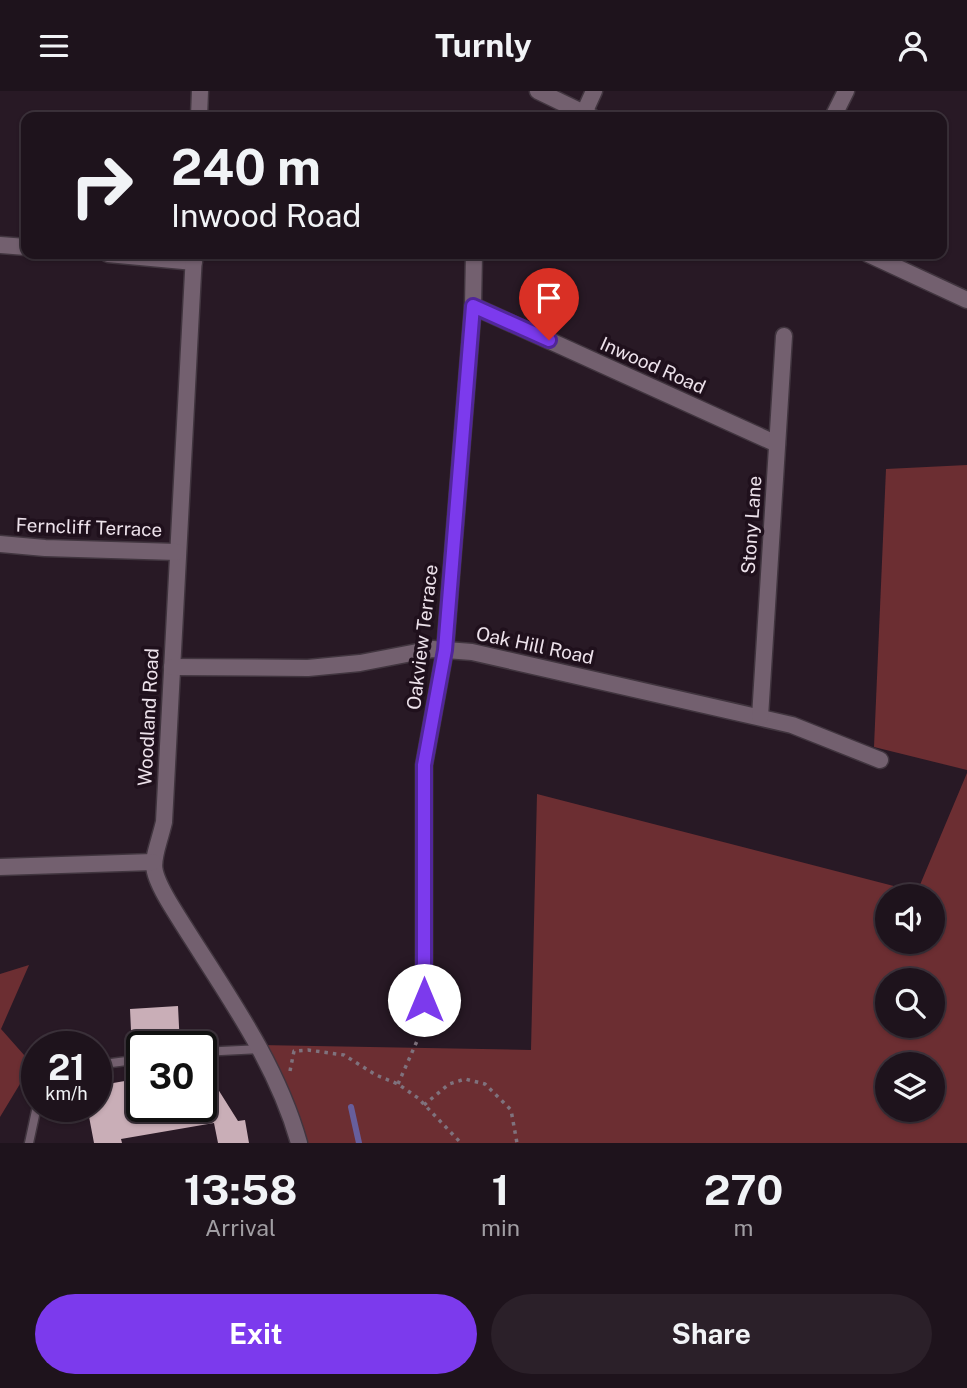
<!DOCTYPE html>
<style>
body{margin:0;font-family:"Public Sans",sans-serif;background:#2b2029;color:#f1f3f6;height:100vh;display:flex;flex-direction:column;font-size:26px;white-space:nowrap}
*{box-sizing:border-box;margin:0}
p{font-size:23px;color:#a19ea3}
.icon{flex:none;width:38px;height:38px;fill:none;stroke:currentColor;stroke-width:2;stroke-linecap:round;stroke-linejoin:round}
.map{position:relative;height:1052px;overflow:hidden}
.panel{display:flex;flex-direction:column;background:#1e131c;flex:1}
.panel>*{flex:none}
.hud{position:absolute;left:21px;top:21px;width:926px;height:147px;border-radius:14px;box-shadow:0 2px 5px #0004,0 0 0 2px #3c323b;background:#1e131c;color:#f1f3f6;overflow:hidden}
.tools{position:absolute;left:875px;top:793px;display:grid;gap:14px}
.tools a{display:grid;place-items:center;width:70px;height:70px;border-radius:50%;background:#1e131c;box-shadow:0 2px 5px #0004,0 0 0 2px #3c323b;font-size:35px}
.speed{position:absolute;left:21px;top:940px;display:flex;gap:14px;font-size:35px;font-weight:700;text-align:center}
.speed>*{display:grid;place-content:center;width:91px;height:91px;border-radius:50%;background:#1e131c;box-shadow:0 2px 5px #0004,0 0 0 2px #3c323b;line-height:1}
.speed small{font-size:18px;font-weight:400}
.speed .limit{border:4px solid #111;border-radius:10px;background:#fff;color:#111}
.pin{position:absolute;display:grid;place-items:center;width:60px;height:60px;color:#fff;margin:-72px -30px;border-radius:50% 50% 50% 0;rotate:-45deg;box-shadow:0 0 7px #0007}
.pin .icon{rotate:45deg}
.me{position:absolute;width:77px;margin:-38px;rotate:0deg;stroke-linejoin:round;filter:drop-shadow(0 0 5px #0008)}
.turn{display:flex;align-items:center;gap:24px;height:147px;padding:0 35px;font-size:32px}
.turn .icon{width:91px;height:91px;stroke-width:2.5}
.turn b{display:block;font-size:49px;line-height:60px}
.eta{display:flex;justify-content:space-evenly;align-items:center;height:119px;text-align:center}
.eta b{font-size:42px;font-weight:700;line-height:49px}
.primary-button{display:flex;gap:14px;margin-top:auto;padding:14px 35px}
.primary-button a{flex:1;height:80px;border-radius:42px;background:#7c3aed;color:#fff;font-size:28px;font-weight:700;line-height:80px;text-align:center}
.primary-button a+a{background:#2b2029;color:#f1f3f6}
header{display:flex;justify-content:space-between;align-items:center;height:91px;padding:0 35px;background:#1e131c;font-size:32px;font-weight:700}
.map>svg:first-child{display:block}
.green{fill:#6c2e32;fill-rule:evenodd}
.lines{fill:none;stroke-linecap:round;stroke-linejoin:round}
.stream{stroke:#675e9c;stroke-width:6}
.building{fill:#c9aeb7}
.service-casing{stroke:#41353f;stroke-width:11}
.minor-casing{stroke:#41353f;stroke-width:19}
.path{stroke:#7f727d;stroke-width:3.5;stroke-dasharray:3.5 5;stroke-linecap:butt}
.service{stroke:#73606f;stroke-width:8}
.minor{stroke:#73606f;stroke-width:16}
.route-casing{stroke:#51269a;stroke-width:18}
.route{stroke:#7c3aed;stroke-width:12}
.labels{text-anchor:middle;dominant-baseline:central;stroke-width:7;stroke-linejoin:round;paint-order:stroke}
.street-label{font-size:19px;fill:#ede2eb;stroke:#1f101c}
</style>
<header><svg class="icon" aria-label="menu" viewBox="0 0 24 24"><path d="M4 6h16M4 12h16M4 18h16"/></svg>Turnly<svg class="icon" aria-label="person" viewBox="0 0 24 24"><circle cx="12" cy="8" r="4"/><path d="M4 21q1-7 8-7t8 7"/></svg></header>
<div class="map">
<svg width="967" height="1052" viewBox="0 0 967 1052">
<rect width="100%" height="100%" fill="#281925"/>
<g class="green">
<polygon points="967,374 967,679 874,656 886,378"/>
<path d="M967,682v370h-668l-40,-98 272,5 6,-256 380,98zM887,805h46v45h-46zM887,889h46v45h-46zM887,973h46v45h-46z"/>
<polygon points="29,874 1,938 32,973 0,1026 0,883"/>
</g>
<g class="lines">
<polyline class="stream" points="351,1016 359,1052"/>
</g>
<g class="building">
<polygon points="178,915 180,956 142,956 142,960 132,961 130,918"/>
<polygon points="201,976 204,976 238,1030 245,1029 249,1052 218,1052 214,1032 121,1048 122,1052 94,1052 87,1015 96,1015 96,995 142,987 142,1015 201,1015"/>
</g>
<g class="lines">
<defs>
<g id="service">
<polyline points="201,961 261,958"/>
<polyline points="96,974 142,968"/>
<polyline points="29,1052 37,1015"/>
</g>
<g id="minor">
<polyline points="538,0 592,26"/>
<polyline points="584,22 594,0"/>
<polyline points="199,26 200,0"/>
<polyline points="833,26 846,0"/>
<polyline points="0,154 26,156"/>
<polyline points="108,163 194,171"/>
<path d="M194,163l-30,568c-10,41 -18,41 5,80 47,78 105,152 130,241"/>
<polyline points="868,163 967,209"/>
<polyline points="473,215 777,353"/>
<polyline points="0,453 45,457 177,461"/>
<polyline points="172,576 308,577 360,572 433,558 472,561 792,634 880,669"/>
<polyline points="760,626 784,245"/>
<polyline points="0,776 153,771"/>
<polyline points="424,935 424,674 445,559 473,215 474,163"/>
</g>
</defs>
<use href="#service" class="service-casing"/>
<use href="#minor" class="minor-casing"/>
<g class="path">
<polyline points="290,980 294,960 308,959 344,964 376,984 398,993 418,1007 461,1052"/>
<polyline points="398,993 417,950"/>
<polyline points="424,1014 449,993 465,988 485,993 511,1019 517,1052"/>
</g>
<use href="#service" class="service"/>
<use href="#minor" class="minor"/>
</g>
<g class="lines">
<defs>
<polyline id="route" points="424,909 424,674 445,559 473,215 549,249"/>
</defs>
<use href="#route" class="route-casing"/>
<use href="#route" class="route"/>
</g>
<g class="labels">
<g class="street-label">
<text transform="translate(653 274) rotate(24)">Inwood Road</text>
<text transform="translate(751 434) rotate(-86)">Stony Lane</text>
<text transform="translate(89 436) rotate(2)">Ferncliff Terrace</text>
<text transform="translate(422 546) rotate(-83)">Oakview Terrace</text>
<text transform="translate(535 554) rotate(12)">Oak Hill Road</text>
<text transform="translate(148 626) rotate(-87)">Woodland Road</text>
</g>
</g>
</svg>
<div class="tools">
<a><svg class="icon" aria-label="sound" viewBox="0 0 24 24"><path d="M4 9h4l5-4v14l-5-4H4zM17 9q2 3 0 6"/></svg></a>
<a><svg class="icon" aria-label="search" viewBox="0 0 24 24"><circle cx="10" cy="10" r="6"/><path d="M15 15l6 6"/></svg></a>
<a><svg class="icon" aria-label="layers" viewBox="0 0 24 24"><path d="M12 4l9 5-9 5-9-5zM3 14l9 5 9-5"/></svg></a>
</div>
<div class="speed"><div>21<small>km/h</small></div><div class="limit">30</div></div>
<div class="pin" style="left:549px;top:249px;background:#d93025"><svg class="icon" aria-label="arrive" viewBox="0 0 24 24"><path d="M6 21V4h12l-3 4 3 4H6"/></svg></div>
<svg class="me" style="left:424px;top:909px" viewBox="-20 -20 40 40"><circle r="19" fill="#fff"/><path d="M0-13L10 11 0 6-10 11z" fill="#7c3aed"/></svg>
<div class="hud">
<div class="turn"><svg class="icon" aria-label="right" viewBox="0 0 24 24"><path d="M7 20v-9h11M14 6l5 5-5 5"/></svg><div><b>240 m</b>Inwood Road</div></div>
</div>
</div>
<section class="panel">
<div class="eta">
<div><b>13:58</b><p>Arrival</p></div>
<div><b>1</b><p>min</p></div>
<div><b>270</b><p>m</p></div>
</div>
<div class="primary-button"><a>Exit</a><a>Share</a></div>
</section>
